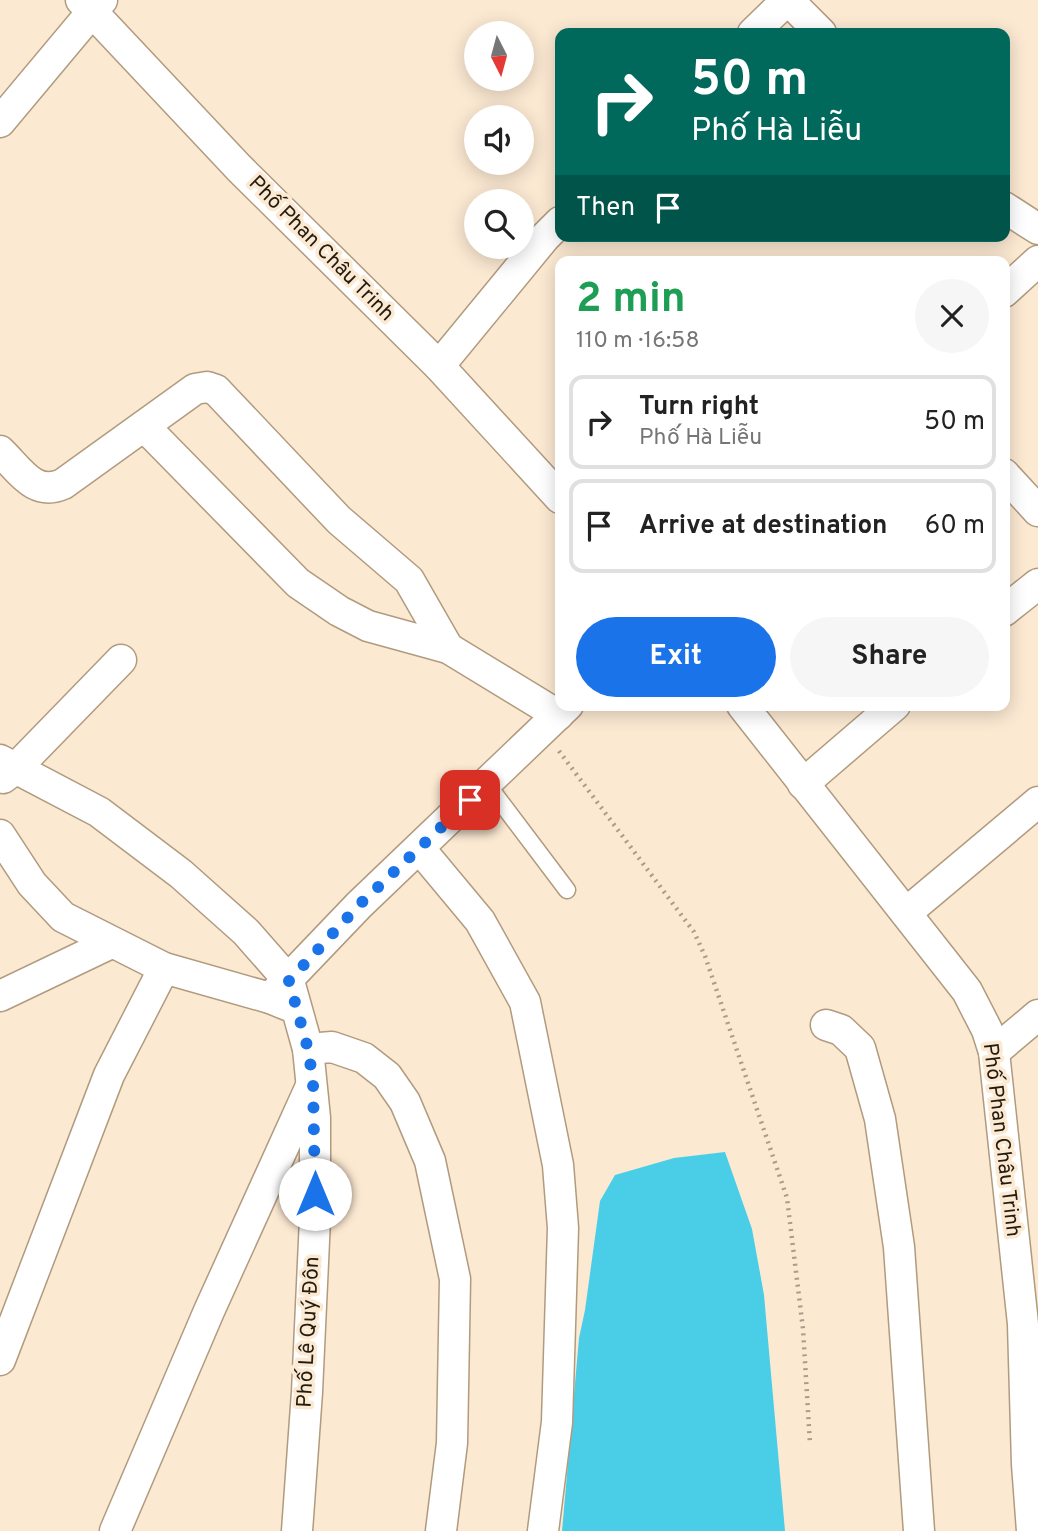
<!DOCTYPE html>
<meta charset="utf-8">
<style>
body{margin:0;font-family:Overpass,sans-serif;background:#f6f6f6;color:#222;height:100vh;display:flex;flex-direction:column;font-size:26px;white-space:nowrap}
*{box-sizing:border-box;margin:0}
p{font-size:23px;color:#767676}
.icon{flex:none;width:38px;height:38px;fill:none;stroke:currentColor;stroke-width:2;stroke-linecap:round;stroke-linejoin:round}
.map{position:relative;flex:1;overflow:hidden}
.sheet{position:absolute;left:555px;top:256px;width:455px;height:455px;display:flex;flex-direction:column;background:#fff;border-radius:14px;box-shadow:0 4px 18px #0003}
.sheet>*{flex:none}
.top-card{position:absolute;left:555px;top:28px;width:455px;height:214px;border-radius:14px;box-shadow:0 4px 18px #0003;background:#00695c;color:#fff;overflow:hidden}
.needle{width:46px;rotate:174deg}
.controls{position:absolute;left:464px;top:21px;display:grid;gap:14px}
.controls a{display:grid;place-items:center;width:70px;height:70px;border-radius:50%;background:#fff;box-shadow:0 4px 18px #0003;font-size:35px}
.pin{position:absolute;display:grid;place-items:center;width:60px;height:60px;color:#fff;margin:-30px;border-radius:14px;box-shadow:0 4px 10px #0006}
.me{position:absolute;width:77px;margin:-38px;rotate:0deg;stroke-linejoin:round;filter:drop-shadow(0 0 5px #0008)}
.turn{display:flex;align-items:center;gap:24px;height:147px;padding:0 21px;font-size:32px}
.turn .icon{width:91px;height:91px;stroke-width:2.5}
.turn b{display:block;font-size:49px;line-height:60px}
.then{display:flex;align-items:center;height:66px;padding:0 21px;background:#0003;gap:14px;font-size:26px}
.round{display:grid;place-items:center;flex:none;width:74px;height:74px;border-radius:37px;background:#f6f6f6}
.summary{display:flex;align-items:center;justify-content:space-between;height:119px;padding:0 21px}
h1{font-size:42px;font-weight:700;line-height:52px;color:#1e9e55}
.cta{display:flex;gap:14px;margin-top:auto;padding:14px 21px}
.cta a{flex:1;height:80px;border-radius:42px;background:#1a73e8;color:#fff;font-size:28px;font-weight:700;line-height:80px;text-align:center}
.cta a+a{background:#f6f6f6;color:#222}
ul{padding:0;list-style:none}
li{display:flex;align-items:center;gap:21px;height:94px;margin:0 14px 10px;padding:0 7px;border:4px solid #e0e0e0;border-radius:14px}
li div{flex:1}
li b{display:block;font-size:26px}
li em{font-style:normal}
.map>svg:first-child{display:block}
.water{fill:#4acee8}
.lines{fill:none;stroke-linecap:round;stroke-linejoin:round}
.service-casing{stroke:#b19b7f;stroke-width:19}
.minor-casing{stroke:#b19b7f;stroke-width:33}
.path{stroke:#ab9c8a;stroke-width:4.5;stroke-dasharray:2 5;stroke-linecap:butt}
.service{stroke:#fff;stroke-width:16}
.minor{stroke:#fff;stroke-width:30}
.route{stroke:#1a73e8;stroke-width:12;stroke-dasharray:0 21.6}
.labels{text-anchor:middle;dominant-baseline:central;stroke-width:7;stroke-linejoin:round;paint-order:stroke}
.street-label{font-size:21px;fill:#231b10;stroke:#fce9d2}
</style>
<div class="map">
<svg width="1038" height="1531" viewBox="0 0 1038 1531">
<rect width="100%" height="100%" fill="#fce9d2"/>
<polygon class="water" points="725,1152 752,1229 764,1295 785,1531 562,1531 579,1338 585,1310 600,1201 615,1175 674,1158"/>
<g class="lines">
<defs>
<polyline id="service" points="487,784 567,890"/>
<g id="minor">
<polyline points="81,0 239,168 439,366 560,498"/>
<polyline points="788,0 821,33"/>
<polyline points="753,33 787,0"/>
<polyline points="0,122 102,0"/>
<polyline points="1004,207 1038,229"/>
<polyline points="1004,292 1038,261"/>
<polyline points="439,366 545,237 560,222"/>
<polyline points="144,426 298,583 339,611 368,626 448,648 558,715"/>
<path d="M0,451c20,19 34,46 63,33l132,-95 12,-2 9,3 123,130 70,60 39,68"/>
<polyline points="1004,474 1038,511"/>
<polyline points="1004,611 1038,584"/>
<polyline points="742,705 967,991 987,1030 994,1052 1023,1324 1027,1464 1032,1531"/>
<polyline points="0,760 99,812 181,874 246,932 289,981 308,1049 315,1118 315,1219 307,1392 297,1531"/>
<polyline points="3,778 16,768 121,660"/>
<polyline points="803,784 895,705"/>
<polyline points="0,835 32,884 63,917 164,968 270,998 287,1005"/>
<polyline points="420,849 480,921 525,1002 558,1165 563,1228 557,1422 543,1531"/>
<polyline points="906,913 1038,802"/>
<polyline points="0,996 111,943"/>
<polyline points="270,998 359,905 568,705"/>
<polyline points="826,1025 841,1030 860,1048 880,1119 899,1247 919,1531"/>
<polyline points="308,1049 332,1047 364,1058 387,1076 405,1102 430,1161 455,1279 452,1443 441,1531"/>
<polyline points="994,1052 1038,1015"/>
<polyline points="0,1360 109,1075 164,968"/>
<polyline points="115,1531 209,1311 311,1086"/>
</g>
</defs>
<use href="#service" class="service-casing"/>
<use href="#minor" class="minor-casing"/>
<polyline class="path" points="559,751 694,932 705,956 787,1198 803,1329 810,1444"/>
<use href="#service" class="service"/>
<use href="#minor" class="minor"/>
</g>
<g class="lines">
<polyline class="route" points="315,1194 313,1081 308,1049 289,981 359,905 470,800"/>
</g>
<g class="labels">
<g class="street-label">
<text transform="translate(321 249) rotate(45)">Phố Phan Châu Trinh</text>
<text transform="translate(1001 1140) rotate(83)">Phố Phan Châu Trinh</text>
<text transform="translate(309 1332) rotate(-87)">Phố Lê Quý Đôn</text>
</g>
</g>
</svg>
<div class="controls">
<a><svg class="needle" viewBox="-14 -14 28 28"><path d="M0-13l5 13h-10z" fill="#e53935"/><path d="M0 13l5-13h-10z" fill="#767676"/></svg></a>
<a><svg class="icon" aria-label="sound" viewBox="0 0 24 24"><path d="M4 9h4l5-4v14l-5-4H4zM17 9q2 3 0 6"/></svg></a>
<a><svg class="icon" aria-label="search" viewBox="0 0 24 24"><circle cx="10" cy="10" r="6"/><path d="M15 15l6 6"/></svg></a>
</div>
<div class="pin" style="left:470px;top:800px;background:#d93025"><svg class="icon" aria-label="arrive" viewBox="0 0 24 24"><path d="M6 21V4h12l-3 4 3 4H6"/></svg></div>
<svg class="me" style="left:315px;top:1194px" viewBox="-20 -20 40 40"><circle r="19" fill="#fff"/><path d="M0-13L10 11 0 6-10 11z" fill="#1a73e8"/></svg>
<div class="top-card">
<div class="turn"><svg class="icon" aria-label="right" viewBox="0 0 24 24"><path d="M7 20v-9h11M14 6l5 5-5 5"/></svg><div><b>50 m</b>Phố Hà Liễu</div></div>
<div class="then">Then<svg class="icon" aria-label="arrive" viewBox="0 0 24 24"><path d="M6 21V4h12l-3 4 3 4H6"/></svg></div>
</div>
<section class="sheet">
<div class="summary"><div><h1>2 min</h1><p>110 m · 16:58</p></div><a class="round"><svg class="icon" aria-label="close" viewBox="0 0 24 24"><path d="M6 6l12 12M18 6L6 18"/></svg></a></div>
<ul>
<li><svg class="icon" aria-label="right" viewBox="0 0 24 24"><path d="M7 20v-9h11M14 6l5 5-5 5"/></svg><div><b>Turn right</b><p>Phố Hà Liễu</p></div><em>50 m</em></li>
<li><svg class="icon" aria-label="arrive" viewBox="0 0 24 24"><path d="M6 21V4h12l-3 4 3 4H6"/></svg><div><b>Arrive at destination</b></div><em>60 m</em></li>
</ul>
<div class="cta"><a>Exit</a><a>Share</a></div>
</section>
</div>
